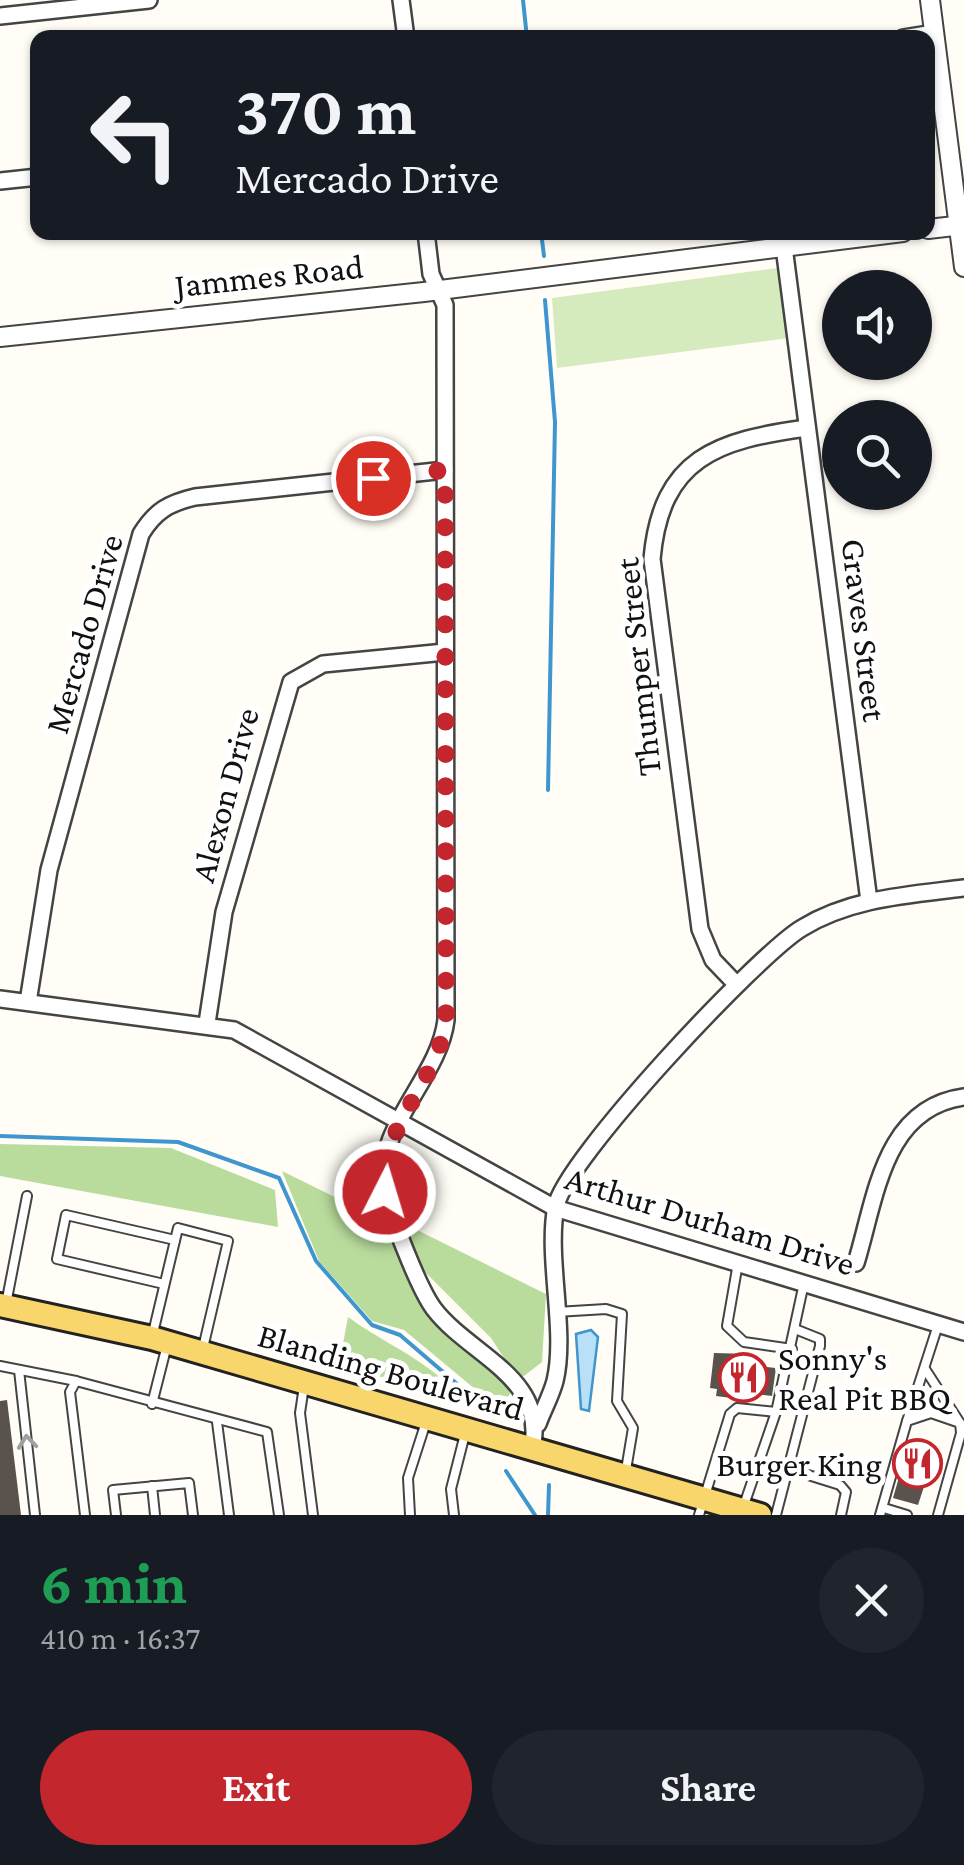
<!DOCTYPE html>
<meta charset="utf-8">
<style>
body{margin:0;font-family:"Crimson Pro",serif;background:#20242c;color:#f1f3f6;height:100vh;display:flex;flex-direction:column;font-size:38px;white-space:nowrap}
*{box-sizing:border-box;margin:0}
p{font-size:32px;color:#9ea1a6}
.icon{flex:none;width:55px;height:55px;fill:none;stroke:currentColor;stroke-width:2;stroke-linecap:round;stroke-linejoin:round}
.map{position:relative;height:1515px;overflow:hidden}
.side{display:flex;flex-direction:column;background:#171b24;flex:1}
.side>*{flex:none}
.top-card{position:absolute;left:30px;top:30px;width:905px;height:210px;border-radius:20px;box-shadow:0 2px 8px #0004;background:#171b24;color:#f1f3f6;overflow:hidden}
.buttons{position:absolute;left:822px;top:270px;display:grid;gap:20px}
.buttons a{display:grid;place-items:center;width:110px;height:110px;border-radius:50%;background:#171b24;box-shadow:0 2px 8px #0004;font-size:50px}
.pin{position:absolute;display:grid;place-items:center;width:85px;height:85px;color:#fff;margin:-42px;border:5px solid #fff;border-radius:50%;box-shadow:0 2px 10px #0007}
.me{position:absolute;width:110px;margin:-55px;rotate:5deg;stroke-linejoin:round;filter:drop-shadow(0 0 8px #0008)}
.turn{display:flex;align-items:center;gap:35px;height:210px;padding:0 40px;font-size:45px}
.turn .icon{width:130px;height:130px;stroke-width:2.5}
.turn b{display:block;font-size:70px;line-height:85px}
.round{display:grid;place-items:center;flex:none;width:105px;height:105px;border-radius:52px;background:#20242c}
.head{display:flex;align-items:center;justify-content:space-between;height:170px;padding:0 40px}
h1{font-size:60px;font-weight:700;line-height:75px;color:#1e9e55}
.button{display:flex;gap:20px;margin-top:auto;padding:20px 40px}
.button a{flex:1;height:115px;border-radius:60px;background:#c4262e;color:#fff;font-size:40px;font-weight:700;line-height:115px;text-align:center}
.button a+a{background:#20242c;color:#f1f3f6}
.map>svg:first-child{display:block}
.green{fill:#d5ebbd}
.forest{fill:#b9dc9c}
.water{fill:#b9e0f7;stroke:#3f96cf;stroke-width:2.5}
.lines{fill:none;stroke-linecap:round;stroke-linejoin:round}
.stream{stroke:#3f96cf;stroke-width:4}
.building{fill:#5a524d}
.service-casing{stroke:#444;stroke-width:12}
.minor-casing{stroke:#444;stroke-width:20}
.tertiary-casing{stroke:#444;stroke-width:22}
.primary-casing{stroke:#222;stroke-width:28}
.service{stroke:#fff;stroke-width:8}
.minor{stroke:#fff;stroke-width:15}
.tertiary{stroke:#fff;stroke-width:18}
.primary{stroke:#f9d66b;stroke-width:22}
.oneway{stroke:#a0a0a0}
.route{stroke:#c4262e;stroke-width:18;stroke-dasharray:0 32.4}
.labels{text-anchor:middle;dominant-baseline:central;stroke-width:10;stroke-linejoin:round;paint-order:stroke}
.street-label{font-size:35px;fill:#111;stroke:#fff}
.poi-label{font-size:35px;fill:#111;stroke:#fff;text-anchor:start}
</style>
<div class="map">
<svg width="964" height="1515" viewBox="0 0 964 1515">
<rect width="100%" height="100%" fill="#fffdf5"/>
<polygon class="green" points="778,268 789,338 557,368 552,298"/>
<g class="forest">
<polygon points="0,1144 171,1148 275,1190 278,1227 0,1176"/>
<polygon points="282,1171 357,1208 368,1182 430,1318 512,1391 499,1409 404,1330 372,1321 319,1261"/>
<polygon points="403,1223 546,1294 542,1362 524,1376 515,1375 491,1338 422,1269"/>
<path d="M348,1317c33,24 62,35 94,62l-8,13 -95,-27z"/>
</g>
<polygon class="water" points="591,1330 598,1337 589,1411 581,1409 576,1334"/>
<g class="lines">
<g class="stream">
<polyline points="523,0 527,38"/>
<polyline points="541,232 544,256"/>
<polyline points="545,300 555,422 548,790"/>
<polyline points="0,1136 178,1142 279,1178 316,1261 372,1325 400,1335 484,1407"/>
<polyline points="506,1471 535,1515"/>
<polyline points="548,1515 549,1485"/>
</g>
</g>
<g class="building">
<polygon points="714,1353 750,1354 749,1365 776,1368 772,1396 748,1393 747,1400 716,1396 717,1389 710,1388"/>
<polygon points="7,1400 21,1515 0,1515 0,1401"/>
<polygon points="910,1439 937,1447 918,1505 893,1498"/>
</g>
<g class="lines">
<defs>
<g id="service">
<polyline points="738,1263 727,1326 744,1342 792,1349"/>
<polyline points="164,1284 57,1259 66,1215 175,1240"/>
<polyline points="6,1304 27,1196"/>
<polyline points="556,1312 606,1309 622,1314 617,1401 633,1428 626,1470"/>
<polyline points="153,1333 178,1228 228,1241 203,1348"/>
<polyline points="0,1366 76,1381 267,1432 279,1515"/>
<polyline points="925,1369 960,1423"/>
<polyline points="19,1370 35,1515"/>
<polyline points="76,1381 70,1392 85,1515"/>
<polyline points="304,1386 300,1413 313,1515"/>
<polyline points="152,1404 167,1345"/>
<polyline points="907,1421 938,1325"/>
<polyline points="217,1422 229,1515"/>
<polyline points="789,1469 840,1485 846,1492 841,1515"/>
<polyline points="152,1486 155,1515"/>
<polyline points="744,1505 776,1412 804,1283"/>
<polyline points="884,1508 907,1515"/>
<polyline points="116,1515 113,1490 189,1483 193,1515"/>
<polyline points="410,1515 408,1478 426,1422"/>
<polyline points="454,1515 451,1489 465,1434"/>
<polyline points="699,1515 730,1414 737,1408 776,1412"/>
<polyline points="776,1515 820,1346 820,1339 795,1329"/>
<polyline points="880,1515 907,1421 931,1413 960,1423 961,1433 938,1515"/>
</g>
<g id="minor">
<polyline points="401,0 406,38"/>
<polyline points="0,16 149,0"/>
<polyline points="903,38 934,33"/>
<polyline points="0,181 38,177"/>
<path d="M426,232l5,42 14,31 1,715c-7,59 -73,108 -61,169 5,26 34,100 49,120 36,47 114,68 98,141"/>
<polyline points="784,247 869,901"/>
<path d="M736,984l-23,-24 -13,-31 -48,-370c9,-102 66,-119 155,-131"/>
<polyline points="0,999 234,1030 555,1208 964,1332"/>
<path d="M28,1002l21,-132 92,-336c14,-23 28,-31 54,-37l250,-27"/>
<polyline points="207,1023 224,912 291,682 323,664 445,652"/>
<path d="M856,1263c20,-65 27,-155 108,-166"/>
<path d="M538,1424c5,-14 13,-28 17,-43 12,-50 -9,-123 1,-175 9,-46 201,-251 246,-278 49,-30 106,-33 162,-40"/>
</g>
<g id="tertiary">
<polyline points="930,0 964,267"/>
<polyline points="928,229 964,225"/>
<polyline points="0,337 424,292 903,232"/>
</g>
<polyline id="primary" points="0,1305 152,1338 760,1515"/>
</defs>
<use href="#service" class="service-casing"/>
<use href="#minor" class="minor-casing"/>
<use href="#tertiary" class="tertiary-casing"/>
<use href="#primary" class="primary-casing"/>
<use href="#service" class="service"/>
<use href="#minor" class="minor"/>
<use href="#tertiary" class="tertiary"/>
<use href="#primary" class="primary"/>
</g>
<defs><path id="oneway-chevron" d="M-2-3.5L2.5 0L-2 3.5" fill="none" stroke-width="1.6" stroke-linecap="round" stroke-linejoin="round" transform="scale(2.5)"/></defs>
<use class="oneway" href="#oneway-chevron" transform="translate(27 1442) rotate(-96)"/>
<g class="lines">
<path class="route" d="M373,478l72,-8 1,550c-8,63 -67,105 -61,172"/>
</g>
<defs>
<symbol id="restaurant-ring" viewBox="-11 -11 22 22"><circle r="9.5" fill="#fff" stroke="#c4262e" stroke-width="1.5"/><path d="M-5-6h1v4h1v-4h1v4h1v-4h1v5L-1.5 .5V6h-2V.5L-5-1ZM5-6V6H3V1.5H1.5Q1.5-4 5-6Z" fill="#c4262e"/></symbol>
</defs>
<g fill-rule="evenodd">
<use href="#restaurant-ring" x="716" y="1350" width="55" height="55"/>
<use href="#restaurant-ring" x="890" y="1436" width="55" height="55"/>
</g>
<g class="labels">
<g class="street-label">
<text transform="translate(269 276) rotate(-6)">Jammes Road</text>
<text transform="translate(864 630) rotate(83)">Graves Street</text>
<text transform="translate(84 634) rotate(-74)">Mercado Drive</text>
<text transform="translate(638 667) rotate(-96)">Thumper Street</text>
<text transform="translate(225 795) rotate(-75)">Alexon Drive</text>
<text transform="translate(710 1221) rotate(17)">Arthur Durham Drive</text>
<text transform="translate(391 1372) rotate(16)">Blanding Boulevard</text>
</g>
<g class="poi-label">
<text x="778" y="1358">Sonny's<tspan x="778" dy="40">Real Pit BBQ</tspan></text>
<text x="882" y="1464" text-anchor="end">Burger King</text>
</g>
</g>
</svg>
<div class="buttons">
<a><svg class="icon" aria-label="sound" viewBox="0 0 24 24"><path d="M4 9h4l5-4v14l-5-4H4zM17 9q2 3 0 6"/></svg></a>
<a><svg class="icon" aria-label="search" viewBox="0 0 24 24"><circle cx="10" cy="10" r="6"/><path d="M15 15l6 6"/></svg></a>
</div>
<div class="pin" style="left:373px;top:478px;background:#d93025"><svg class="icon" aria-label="arrive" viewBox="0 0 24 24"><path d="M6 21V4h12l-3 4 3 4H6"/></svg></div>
<svg class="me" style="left:385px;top:1192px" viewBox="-20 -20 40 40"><circle r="17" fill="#c4262e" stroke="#fff" stroke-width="3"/><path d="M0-11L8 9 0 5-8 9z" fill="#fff"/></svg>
<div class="top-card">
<div class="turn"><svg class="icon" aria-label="left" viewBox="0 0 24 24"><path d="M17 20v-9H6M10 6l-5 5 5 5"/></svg><div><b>370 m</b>Mercado Drive</div></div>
</div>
</div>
<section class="side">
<div class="head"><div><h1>6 min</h1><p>410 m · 16:37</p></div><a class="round"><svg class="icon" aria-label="close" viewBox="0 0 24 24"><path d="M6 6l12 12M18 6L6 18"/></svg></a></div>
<div class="button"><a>Exit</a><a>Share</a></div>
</section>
